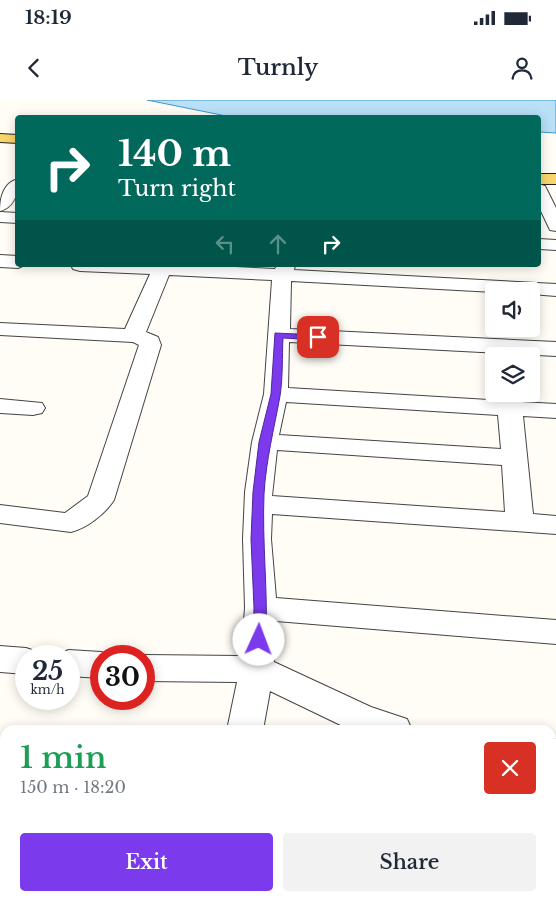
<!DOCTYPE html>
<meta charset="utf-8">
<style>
body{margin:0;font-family:"Libre Baskerville",serif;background:#f2f2f3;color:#1f2937;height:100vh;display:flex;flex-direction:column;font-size:19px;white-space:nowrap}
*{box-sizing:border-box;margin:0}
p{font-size:16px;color:#747a83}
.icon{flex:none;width:28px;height:28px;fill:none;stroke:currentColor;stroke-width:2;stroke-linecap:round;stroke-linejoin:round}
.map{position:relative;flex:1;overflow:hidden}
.sheet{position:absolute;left:0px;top:625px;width:556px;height:176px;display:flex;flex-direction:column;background:#fff;border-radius:15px 15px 0 0;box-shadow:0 2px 12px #0003}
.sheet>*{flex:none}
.guide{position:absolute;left:15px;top:15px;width:526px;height:152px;border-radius:5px;box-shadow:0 2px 12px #0003;background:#00695c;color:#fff;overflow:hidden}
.controls{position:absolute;left:485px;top:182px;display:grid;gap:10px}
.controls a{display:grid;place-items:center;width:55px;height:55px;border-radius:5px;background:#fff;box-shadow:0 2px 12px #0003;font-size:25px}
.speed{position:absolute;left:15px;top:545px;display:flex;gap:10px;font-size:25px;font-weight:700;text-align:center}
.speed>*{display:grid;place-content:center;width:65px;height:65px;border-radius:50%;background:#fff;box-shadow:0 2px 12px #0003;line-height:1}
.speed small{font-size:12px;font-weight:400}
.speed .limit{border:8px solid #d22;background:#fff;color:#111}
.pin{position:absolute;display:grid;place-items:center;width:42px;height:42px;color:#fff;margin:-21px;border-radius:10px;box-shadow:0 2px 8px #0006}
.me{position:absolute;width:55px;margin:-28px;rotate:2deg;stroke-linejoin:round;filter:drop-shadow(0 0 4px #0008)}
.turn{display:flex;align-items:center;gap:18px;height:105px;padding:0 20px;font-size:22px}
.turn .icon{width:65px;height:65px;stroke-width:2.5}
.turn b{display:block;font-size:35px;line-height:42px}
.lanes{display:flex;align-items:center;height:48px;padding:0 20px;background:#0003;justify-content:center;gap:25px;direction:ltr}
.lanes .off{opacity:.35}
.round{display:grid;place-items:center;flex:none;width:52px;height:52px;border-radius:5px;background:#f2f2f3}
.summary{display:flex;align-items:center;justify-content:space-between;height:85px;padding:0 20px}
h1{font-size:30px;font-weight:600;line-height:38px;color:#1e9e55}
.cta{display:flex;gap:10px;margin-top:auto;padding:10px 20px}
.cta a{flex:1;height:58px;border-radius:5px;background:#7c3aed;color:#fff;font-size:20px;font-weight:600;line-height:58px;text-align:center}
.cta a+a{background:#f2f2f3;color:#1f2937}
.status{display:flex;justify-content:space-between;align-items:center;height:35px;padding:0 25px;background:#fff;direction:ltr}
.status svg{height:14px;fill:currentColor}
header{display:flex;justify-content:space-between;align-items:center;height:65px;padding:0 20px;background:#fff;font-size:22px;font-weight:600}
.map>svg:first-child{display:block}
.water{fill:#b9e0f7;stroke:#3f96cf}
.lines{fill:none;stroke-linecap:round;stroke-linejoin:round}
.minor-casing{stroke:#444;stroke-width:2}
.major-casing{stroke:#222;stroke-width:2}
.minor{fill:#fff;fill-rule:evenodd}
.major{fill:#f9d66b;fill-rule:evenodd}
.route{fill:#7c3aed;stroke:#51269a}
</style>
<div class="status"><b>18:19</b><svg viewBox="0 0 49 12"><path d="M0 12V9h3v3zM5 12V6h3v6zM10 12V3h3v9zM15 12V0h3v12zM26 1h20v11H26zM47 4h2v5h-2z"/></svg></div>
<header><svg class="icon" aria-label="back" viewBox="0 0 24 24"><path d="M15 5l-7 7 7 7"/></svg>Turnly<svg class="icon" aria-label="person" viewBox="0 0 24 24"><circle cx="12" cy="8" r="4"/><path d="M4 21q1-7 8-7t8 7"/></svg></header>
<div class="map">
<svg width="556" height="801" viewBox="0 0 556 801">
<rect width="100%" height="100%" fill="#fffdf5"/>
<polygon class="water" points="147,0 556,0 556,33 539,32 539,18 236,18"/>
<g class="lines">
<defs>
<g id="minor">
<path d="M18,79c0,14 -3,28 -18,32 0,-13 3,-28 18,-32z"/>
<polygon points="539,84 545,86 556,108 556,131 550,130 539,107"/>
<polygon points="0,112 18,113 18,123 0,122"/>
<polygon points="539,139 556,140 556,150 539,149"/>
<polygon points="0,155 18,156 18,165 25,165 18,168 0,167"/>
<path d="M71,165h123l81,4 2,-4h18l-1,5 262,14v12l-25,-2v-3l-37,1 -203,-11 -1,48 266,13v14l-267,-14 -1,46 268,16v14l-33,-2 10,98 23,2v18l-284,-20 -1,25 5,59 280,22v24l-280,-23 -2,41 97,45 36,12 5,11h-61l-81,-39 -7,39h-36l10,-48 -93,-1v-25h-5l5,-1 97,1 4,-48 -2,-69 2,-47 7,-50 12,-48 8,-114 -103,-5 -23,57 12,5 3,8 -47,155c-9,14 -27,28 -43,32l-71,-9v-18l65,8 23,-17 51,-151 -6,-3 -133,-7v-12l125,6 25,-55 -70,-3 -7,-2zM286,302l212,13 3,34 -222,-14zM277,350l225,15 3,47 -233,-16z"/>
<polygon points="0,299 42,303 45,308 42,313 33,315 0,313"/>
<polygon points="0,546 26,548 38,552 40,556 26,556 26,574 0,572"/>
<polygon points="69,550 101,552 113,556 101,556 101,578 69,576 69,556 56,556 57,554"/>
<rect x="551" y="639" width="5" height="32"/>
<polygon points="0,664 5,665 5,699 0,698"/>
<polygon points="551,776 556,778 556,801 530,801 529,796 551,796"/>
</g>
<g id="major">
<polygon points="0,34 18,35 18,43 0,42"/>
<rect x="539" y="74" width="17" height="10"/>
</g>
</defs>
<use href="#minor" class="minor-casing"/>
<use href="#major" class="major-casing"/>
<use href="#minor" class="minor"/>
<use href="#major" class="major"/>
</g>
<path class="route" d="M275,233l43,2 4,2 -4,3 -35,-2c-1,19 0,39 -3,58 -6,33 -14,64 -16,98 -2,49 4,97 2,146l-2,3 -5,2 -5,-2 -1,-3 1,-32 -3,-69 2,-47 6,-50 12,-48z"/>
</svg>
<div class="controls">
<a><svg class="icon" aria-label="sound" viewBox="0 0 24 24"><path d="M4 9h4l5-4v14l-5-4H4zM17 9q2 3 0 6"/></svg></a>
<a><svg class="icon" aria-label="layers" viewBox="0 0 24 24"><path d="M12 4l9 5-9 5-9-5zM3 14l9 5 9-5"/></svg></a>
</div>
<div class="speed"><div>25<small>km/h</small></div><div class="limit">30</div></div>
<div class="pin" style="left:318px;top:237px;background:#d93025"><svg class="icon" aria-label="arrive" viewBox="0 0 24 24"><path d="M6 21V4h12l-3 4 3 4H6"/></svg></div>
<svg class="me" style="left:259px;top:540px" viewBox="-20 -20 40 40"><circle r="19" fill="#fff"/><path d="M0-13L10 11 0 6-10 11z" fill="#7c3aed"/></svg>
<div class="guide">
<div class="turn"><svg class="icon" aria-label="right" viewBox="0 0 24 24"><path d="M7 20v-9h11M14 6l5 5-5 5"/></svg><div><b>140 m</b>Turn right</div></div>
<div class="lanes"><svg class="icon off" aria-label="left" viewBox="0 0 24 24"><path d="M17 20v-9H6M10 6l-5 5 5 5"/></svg><svg class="icon off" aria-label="ahead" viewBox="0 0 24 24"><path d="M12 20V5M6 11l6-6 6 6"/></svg><svg class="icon" aria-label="right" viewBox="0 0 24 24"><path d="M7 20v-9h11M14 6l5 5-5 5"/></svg></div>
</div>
<section class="sheet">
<div class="summary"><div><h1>1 min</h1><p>150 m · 18:20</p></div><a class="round" style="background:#d93025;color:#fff"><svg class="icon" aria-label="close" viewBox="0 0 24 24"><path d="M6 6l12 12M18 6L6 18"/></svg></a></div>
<div class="cta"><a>Exit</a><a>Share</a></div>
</section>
</div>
